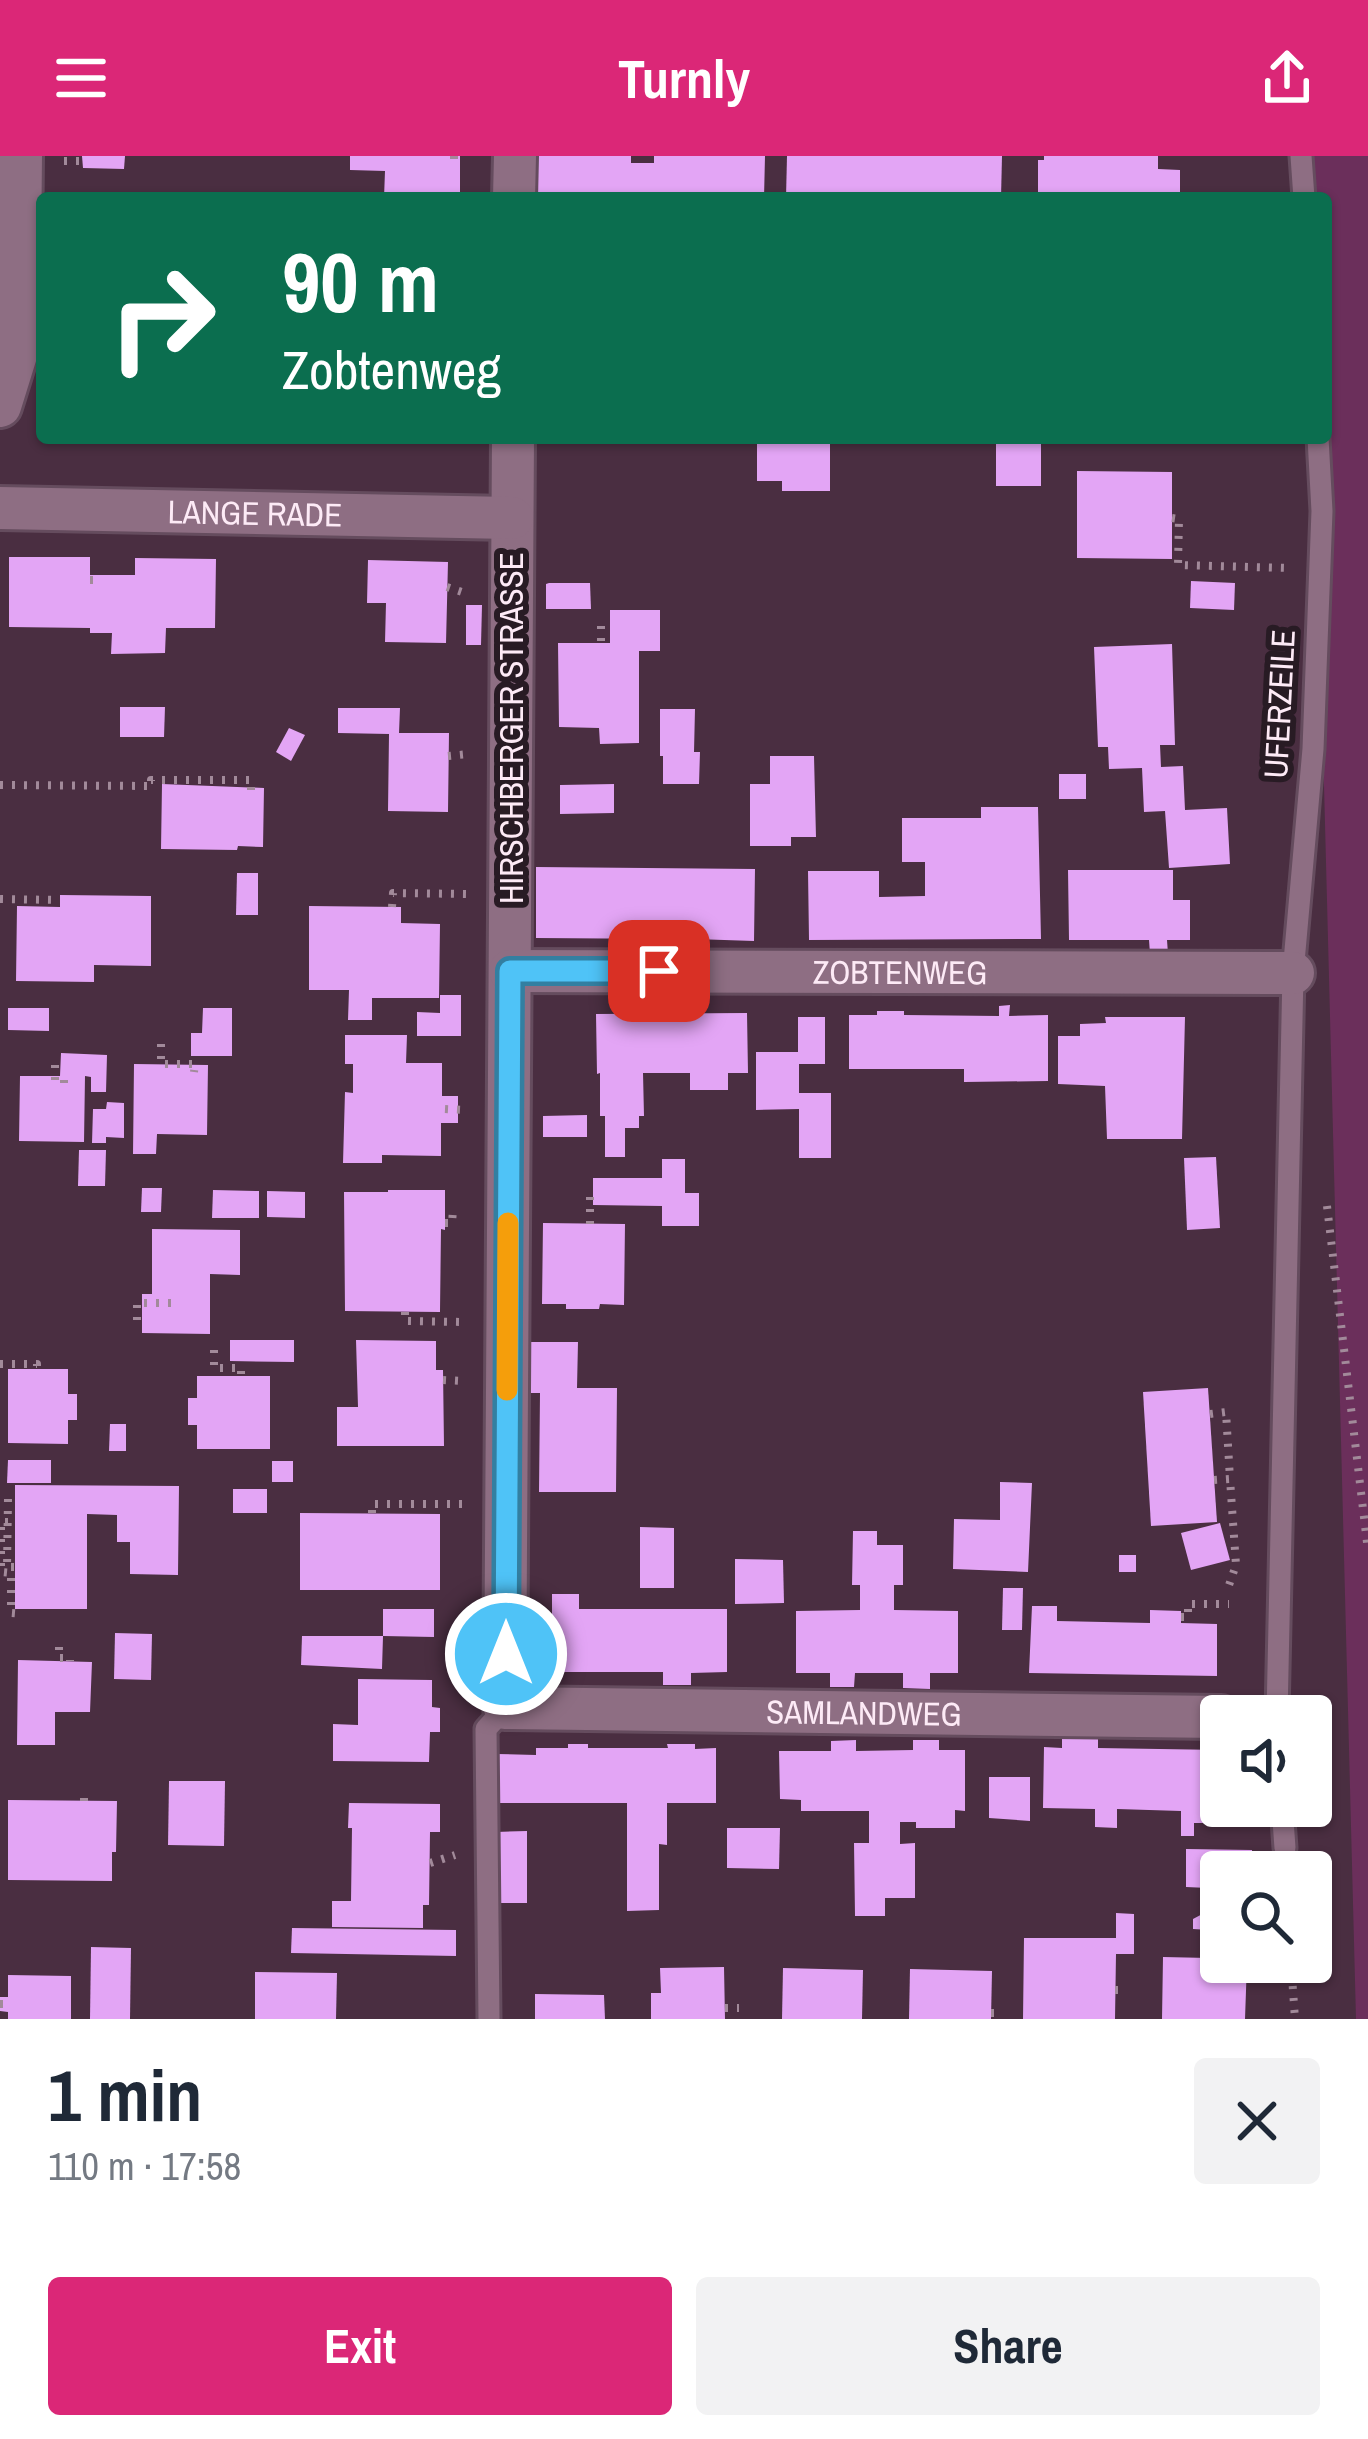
<!DOCTYPE html>
<meta charset="utf-8">
<style>
body{margin:0;font-family:"Archivo Narrow",sans-serif;background:#f2f2f3;color:#1f2937;height:100vh;display:flex;flex-direction:column;font-size:45px;white-space:nowrap}
*{box-sizing:border-box;margin:0}
p{font-size:39px;color:#747a83}
.icon{flex:none;width:66px;height:66px;fill:none;stroke:currentColor;stroke-width:2;stroke-linecap:round;stroke-linejoin:round}
.map{position:relative;height:1863px;overflow:hidden}
.panel{display:flex;flex-direction:column;background:#fff;flex:1}
.panel>*{flex:none}
.top-card{position:absolute;left:36px;top:36px;width:1296px;height:252px;border-radius:12px;box-shadow:0 3px 9px #0004;background:#0b6e4f;color:#fff;overflow:hidden}
.tools{position:absolute;left:1200px;top:1539px;display:grid;gap:24px}
.tools a{display:grid;place-items:center;width:132px;height:132px;border-radius:12px;background:#fff;box-shadow:0 3px 9px #0004;font-size:60px}
.pin{position:absolute;display:grid;place-items:center;width:102px;height:102px;color:#fff;margin:-51px;border-radius:24px;box-shadow:0 6px 18px #0006}
.me{position:absolute;width:132px;margin:-66px;rotate:0deg;stroke-linejoin:round;filter:drop-shadow(0 0 9px #0008)}
.turn{display:flex;align-items:center;gap:42px;height:252px;padding:0 48px;font-size:54px}
.turn .icon{width:156px;height:156px;stroke-width:2.5}
.turn b{display:block;font-size:84px;line-height:102px}
.round{display:grid;place-items:center;flex:none;width:126px;height:126px;border-radius:12px;background:#f2f2f3}
.summary{display:flex;align-items:center;justify-content:space-between;height:204px;padding:0 48px}
h1{font-size:72px;font-weight:700;line-height:90px}
.action{display:flex;gap:24px;margin-top:auto;padding:24px 48px}
.action a{flex:1;height:138px;border-radius:12px;background:#db2777;color:#fff;font-size:48px;font-weight:700;line-height:138px;text-align:center}
.action a+a{background:#f2f2f3;color:#1f2937}
header{display:flex;justify-content:space-between;align-items:center;height:156px;padding:0 48px;background:#db2777;color:#fff;font-size:54px;font-weight:700}
.map>svg:first-child{display:block}
.green{fill:#6b2f5b}
.building{fill:#e3a5f5}
.lines{fill:none;stroke-linecap:round;stroke-linejoin:round}
.lane-casing{stroke:#654c5e;stroke-width:27}
.street-casing{stroke:#654c5e;stroke-width:48}
.path{stroke:#a28a9a;stroke-width:8;stroke-dasharray:3 9;stroke-linecap:butt}
.lane{stroke:#8e6e83;stroke-width:21}
.street{stroke:#8e6e83;stroke-width:42}
.route-casing{stroke:#337fa1;stroke-width:30}
.route{stroke:#4fc3f7;stroke-width:21}
.slow{stroke:#f59e0b;stroke-width:21}
.labels{text-anchor:middle;dominant-baseline:central;stroke-width:12;stroke-linejoin:round;paint-order:stroke}
.street-label{font-size:33px;fill:#fdeaf6;stroke:#281b24}
</style>
<header><svg class="icon" aria-label="menu" viewBox="0 0 24 24"><path d="M4 6h16M4 12h16M4 18h16"/></svg>Turnly<svg class="icon" aria-label="share" viewBox="0 0 24 24"><path d="M12 15V3M7 8l5-5 5 5M5 13v7h14v-7"/></svg></header>
<div class="map">
<svg width="1368" height="1863" viewBox="0 0 1368 1863">
<rect width="100%" height="100%" fill="#4a2e41"/>
<polygon class="green" points="1308,0 1368,0 1368,1863 1356,1863 1315,282 1326,282 1326,42 1309,42"/>
<g class="building">
<polygon points="82,0 125,0 124,13 83,12"/>
<polygon points="350,0 460,0 460,42 384,42 385,15 350,14"/>
<polygon points="533,0 631,0 631,7 654,7 654,0 765,0 764,42 533,42"/>
<polygon points="787,0 1002,0 1001,42 786,42"/>
<polygon points="1044,0 1158,0 1158,13 1180,14 1180,42 1038,42 1038,4 1044,4"/>
<polygon points="757,282 830,282 830,335 782,335 782,325 757,325"/>
<rect x="996" y="282" width="45" height="48"/>
<polygon points="1077,315 1172,316 1172,403 1077,402"/>
<polygon points="9,401 90,401 90,419 135,419 135,402 216,403 215,472 166,472 165,497 111,498 112,477 90,477 90,472 9,471"/>
<polygon points="368,404 448,406 446,487 385,486 386,447 367,447"/>
<polygon points="1191,425 1235,427 1234,454 1190,452"/>
<polygon points="549,427 590,427 591,453 546,453 546,428"/>
<polygon points="466,449 482,449 481,489 466,489"/>
<polygon points="610,454 660,454 660,495 639,495 639,587 600,588 599,572 559,571 558,487 610,487"/>
<polygon points="1172,488 1175,589 1160,589 1161,611 1183,610 1185,654 1227,652 1230,708 1169,712 1165,655 1144,656 1142,612 1109,613 1108,591 1098,591 1094,491"/>
<polygon points="120,551 165,551 164,581 120,581"/>
<polygon points="338,552 400,552 399,577 449,577 448,656 388,655 389,578 338,577"/>
<polygon points="660,553 695,553 694,596 700,596 699,628 663,628 663,600 660,600"/>
<polygon points="289,572 305,579 291,605 276,596"/>
<polygon points="770,600 814,600 816,681 791,681 791,690 750,690 750,628 770,628"/>
<rect x="1059" y="618" width="27" height="25"/>
<polygon points="162,628 264,632 263,691 238,690 237,694 161,693"/>
<polygon points="614,628 614,657 560,658 560,629"/>
<polygon points="981,651 1038,651 1041,783 809,784 808,715 879,715 879,741 925,740 925,706 902,706 902,662 981,662"/>
<polygon points="536,711 755,713 754,785 694,783 693,788 680,788 680,783 674,783 536,782"/>
<polygon points="1068,714 1173,714 1173,744 1190,744 1190,784 1167,784 1168,798 1150,798 1149,784 1069,784"/>
<polygon points="237,717 258,717 258,759 236,759"/>
<polygon points="60,739 151,740 151,810 94,809 94,826 16,825 17,750 60,751"/>
<polygon points="309,750 401,751 401,767 440,768 439,842 372,842 372,864 348,864 349,834 309,834"/>
<polygon points="440,839 461,839 461,880 417,880 417,856 440,857"/>
<polygon points="1010,849 1009,860 1048,859 1048,925 964,926 964,913 849,913 849,859 877,859 877,855 904,855 904,859 999,860 999,850"/>
<polygon points="8,852 49,852 49,875 8,874"/>
<polygon points="203,852 232,852 232,900 191,900 191,877 202,877"/>
<polygon points="747,857 748,917 728,917 728,934 690,934 690,917 643,917 644,960 639,960 639,972 625,972 625,1001 605,1001 605,960 600,960 600,917 597,918 596,858"/>
<polygon points="798,861 825,861 825,908 799,908 799,937 831,937 831,1002 799,1002 799,953 756,954 756,896 798,896"/>
<polygon points="1105,861 1185,861 1182,983 1107,983 1105,930 1058,928 1058,880 1080,880 1080,868 1106,867"/>
<polygon points="345,879 407,879 406,907 442,907 442,940 458,940 458,967 441,967 441,1000 382,999 382,1007 343,1007 345,936 353,937 353,908 345,908"/>
<polygon points="61,897 107,899 106,936 91,936 91,921 85,920 84,986 19,985 20,920 60,920"/>
<polygon points="134,908 208,909 207,979 157,978 156,998 133,998"/>
<polygon points="107,946 124,947 124,982 106,981 106,987 92,987 93,953 106,953"/>
<polygon points="587,959 587,981 543,981 543,960"/>
<polygon points="79,994 106,994 105,1030 78,1030"/>
<polygon points="1216,1001 1220,1072 1187,1074 1184,1002"/>
<polygon points="662,1003 685,1003 685,1037 699,1037 699,1070 662,1070 662,1050 593,1049 593,1022 662,1022"/>
<polygon points="142,1032 162,1032 161,1056 141,1056"/>
<polygon points="213,1034 259,1035 259,1062 212,1062"/>
<polygon points="388,1034 445,1034 445,1074 441,1073 440,1156 345,1155 344,1036 388,1036"/>
<polygon points="267,1035 305,1036 305,1062 267,1061"/>
<polygon points="543,1067 625,1068 624,1149 600,1148 599,1153 566,1153 566,1148 542,1148"/>
<polygon points="152,1073 240,1074 240,1119 210,1118 210,1178 142,1177 142,1138 152,1138"/>
<polygon points="230,1184 294,1184 294,1206 230,1205"/>
<polygon points="356,1184 436,1185 436,1214 443,1214 444,1290 337,1290 337,1251 358,1251"/>
<polygon points="529,1186 578,1186 577,1232 617,1232 616,1336 539,1336 540,1237 529,1237"/>
<polygon points="8,1213 68,1213 68,1238 77,1238 77,1264 68,1264 68,1288 8,1287"/>
<polygon points="197,1220 270,1220 270,1293 197,1293 197,1269 188,1269 188,1242 197,1242"/>
<polygon points="1208,1232 1217,1366 1151,1370 1143,1236"/>
<polygon points="110,1268 126,1268 126,1295 109,1295"/>
<polygon points="8,1304 51,1304 51,1327 7,1327"/>
<rect x="272" y="1305" width="21" height="21"/>
<polygon points="1000,1326 1032,1327 1028,1416 953,1413 954,1363 1000,1364"/>
<polygon points="15,1329 179,1330 178,1419 130,1418 130,1386 117,1386 117,1359 87,1358 87,1453 15,1453"/>
<rect x="233" y="1333" width="34" height="24"/>
<polygon points="300,1357 440,1358 440,1434 300,1434"/>
<polygon points="1220,1367 1230,1404 1191,1414 1181,1377"/>
<polygon points="640,1371 674,1372 674,1432 640,1432"/>
<polygon points="853,1375 877,1375 877,1389 903,1389 903,1429 894,1429 894,1454 958,1455 958,1517 930,1517 930,1533 903,1532 903,1517 855,1517 854,1531 830,1531 830,1517 796,1517 796,1455 860,1454 860,1429 852,1429"/>
<rect x="1119" y="1399" width="17" height="17"/>
<polygon points="735,1403 783,1404 784,1447 735,1448"/>
<polygon points="1003,1432 1023,1432 1022,1474 1002,1474"/>
<polygon points="552,1438 579,1438 579,1453 727,1453 727,1516 691,1517 691,1529 663,1529 663,1516 552,1516"/>
<polygon points="1032,1450 1057,1450 1057,1465 1150,1467 1150,1454 1181,1455 1181,1467 1217,1468 1217,1520 1029,1517"/>
<polygon points="383,1453 434,1453 434,1481 383,1480"/>
<polygon points="115,1477 152,1478 151,1524 114,1523"/>
<polygon points="302,1480 383,1480 382,1513 301,1509"/>
<polygon points="18,1504 92,1506 90,1556 55,1556 55,1589 17,1589"/>
<polygon points="358,1523 432,1524 432,1551 440,1552 440,1576 430,1576 429,1606 333,1605 333,1568 358,1569"/>
<polygon points="1062,1581 1098,1581 1098,1592 1221,1594 1221,1650 1260,1651 1221,1663 1221,1667 1194,1667 1194,1680 1181,1680 1181,1655 1117,1653 1117,1672 1095,1671 1095,1653 1043,1652 1044,1591 1062,1592"/>
<polygon points="856,1584 856,1595 913,1594 913,1584 939,1584 939,1594 965,1594 965,1655 955,1654 955,1672 916,1672 916,1666 900,1666 900,1688 915,1687 915,1742 885,1742 885,1760 855,1760 854,1687 869,1687 869,1655 801,1655 801,1644 780,1643 779,1595 831,1595 831,1585"/>
<polygon points="568,1588 588,1588 588,1592 668,1592 667,1588 695,1588 695,1593 716,1592 716,1647 667,1647 667,1689 659,1688 659,1754 627,1755 627,1647 496,1647 496,1598 536,1599 536,1592 568,1592"/>
<polygon points="989,1621 1030,1621 1030,1665 989,1662"/>
<polygon points="169,1625 225,1625 224,1690 168,1689"/>
<polygon points="8,1644 117,1645 116,1696 112,1696 112,1725 8,1724"/>
<polygon points="349,1647 440,1648 440,1676 430,1676 429,1749 423,1749 423,1772 332,1771 332,1745 351,1745 352,1672 348,1672"/>
<polygon points="727,1672 780,1672 779,1713 727,1712"/>
<polygon points="527,1675 527,1747 496,1747 496,1676"/>
<polygon points="1186,1693 1252,1694 1252,1716 1221,1716 1221,1806 1247,1806 1245,1863 1162,1863 1163,1801 1209,1802 1209,1774 1193,1773 1193,1763 1208,1755 1208,1732 1186,1731"/>
<polygon points="1116,1757 1134,1758 1134,1798 1116,1798 1115,1863 1023,1863 1024,1782 1116,1782"/>
<polygon points="292,1772 456,1774 456,1800 291,1797"/>
<polygon points="91,1791 131,1792 130,1863 90,1863"/>
<polygon points="724,1811 725,1863 651,1863 651,1837 661,1837 660,1812"/>
<polygon points="783,1812 863,1814 862,1863 782,1863"/>
<polygon points="910,1813 992,1815 991,1863 909,1863"/>
<polygon points="255,1816 337,1817 336,1863 255,1863"/>
<polygon points="8,1819 71,1820 71,1863 8,1863 8,1856 0,1855 0,1841 8,1841"/>
<polygon points="535,1838 604,1839 605,1863 535,1863"/>
</g>
<g class="lines">
<defs>
<g id="lane">
<polyline points="1301,0 1304,42"/>
<polyline points="1277,1560 1293,817 1313,593 1322,355 1318,282"/>
<polyline points="1282,1650 1285,1692"/>
<polyline points="489,1863 486,1573 505,1552"/>
</g>
<g id="street">
<polyline points="514,42 515,0"/>
<polyline points="0,250 19,189 21,0"/>
<path id="s1" d="M513,282l-8,1270 716,9"/>
<path id="s2" d="M0,352l512,10"/>
<path id="s3" d="M510,815l783,2"/>
</g>
</defs>
<use href="#lane" class="lane-casing"/>
<use href="#street" class="street-casing"/>
<g class="path">
<polyline points="454,0 454,3"/>
<polyline points="64,5 82,5"/>
<polyline points="1172,362 1179,363 1178,409 1289,412"/>
<polyline points="90,424 101,424"/>
<polyline points="447,431 468,438"/>
<polyline points="601,470 601,487"/>
<polyline points="448,600 469,598"/>
<polyline points="0,629 151,630 151,624 251,624 251,641"/>
<polyline points="0,743 60,744"/>
<polyline points="392,751 393,737 467,738"/>
<polyline points="161,888 161,908 195,908 194,916"/>
<polyline points="55,909 55,924 64,924 64,927"/>
<polyline points="445,953 465,954"/>
<polyline points="1327,1050 1368,1395"/>
<polyline points="445,1067 452,1067 453,1054"/>
<polyline points="590,1068 590,1036"/>
<polyline points="405,1156 405,1165 466,1166"/>
<polyline points="137,1164 137,1147 171,1147 171,1144"/>
<polyline points="214,1194 214,1212 241,1212 241,1220"/>
<polyline points="0,1208 37,1208 37,1213"/>
<polyline points="443,1224 463,1225"/>
<polyline points="1210,1258 1226,1256 1230,1323"/>
<polyline points="1214,1324 1230,1323 1236,1409 1228,1432"/>
<polyline points="8,1343 7,1411 15,1411"/>
<polyline points="372,1357 372,1348 463,1348"/>
<polyline points="8,1366 1,1366 1,1416 11,1417 11,1457 23,1458"/>
<polyline points="1181,1461 1188,1461 1188,1448 1229,1448"/>
<polyline points="59,1491 59,1502 70,1502 70,1505"/>
<polyline points="84,1645 84,1635"/>
<polyline points="430,1707 455,1699"/>
<polyline points="1291,1806 1295,1863"/>
<polyline points="1115,1834 1124,1834"/>
<polyline points="0,1848 8,1848"/>
<polyline points="725,1852 739,1852"/>
<polyline points="991,1857 1000,1857"/>
</g>
<use href="#lane" class="lane"/>
<use href="#street" class="street"/>
</g>
<g class="lines">
<defs>
<polyline id="route" points="506,1498 510,815 659,815"/>
</defs>
<use href="#route" class="route-casing"/>
<use href="#route" class="route"/>
<polyline class="slow" points="507,1234 508,1067"/>
</g>
<g class="labels">
<g class="street-label">
<text stroke="none"><textPath href="#s2" startOffset="255">LANGE RADE</textPath></text>
<text transform="translate(1279 548) rotate(-87)">UFERZEILE</text>
<text transform="translate(511 572) rotate(-90)">HIRSCHBERGER STRASSE</text>
<text stroke="none"><textPath href="#s3" startOffset="390">ZOBTENWEG</textPath></text>
<text stroke="none"><textPath href="#s1" startOffset="1629">SAMLANDWEG</textPath></text>
</g>
</g>
</svg>
<div class="tools">
<a><svg class="icon" aria-label="sound" viewBox="0 0 24 24"><path d="M4 9h4l5-4v14l-5-4H4zM17 9q2 3 0 6"/></svg></a>
<a><svg class="icon" aria-label="search" viewBox="0 0 24 24"><circle cx="10" cy="10" r="6"/><path d="M15 15l6 6"/></svg></a>
</div>
<div class="pin" style="left:659px;top:815px;background:#d93025"><svg class="icon" aria-label="arrive" viewBox="0 0 24 24"><path d="M6 21V4h12l-3 4 3 4H6"/></svg></div>
<svg class="me" style="left:506px;top:1498px" viewBox="-20 -20 40 40"><circle r="17" fill="#4fc3f7" stroke="#fff" stroke-width="3"/><path d="M0-11L8 9 0 5-8 9z" fill="#fff"/></svg>
<div class="top-card">
<div class="turn"><svg class="icon" aria-label="right" viewBox="0 0 24 24"><path d="M7 20v-9h11M14 6l5 5-5 5"/></svg><div><b>90 m</b>Zobtenweg</div></div>
</div>
</div>
<section class="panel">
<div class="summary"><div><h1>1 min</h1><p>110 m · 17:58</p></div><a class="round"><svg class="icon" aria-label="close" viewBox="0 0 24 24"><path d="M6 6l12 12M18 6L6 18"/></svg></a></div>
<div class="action"><a>Exit</a><a>Share</a></div>
</section>
